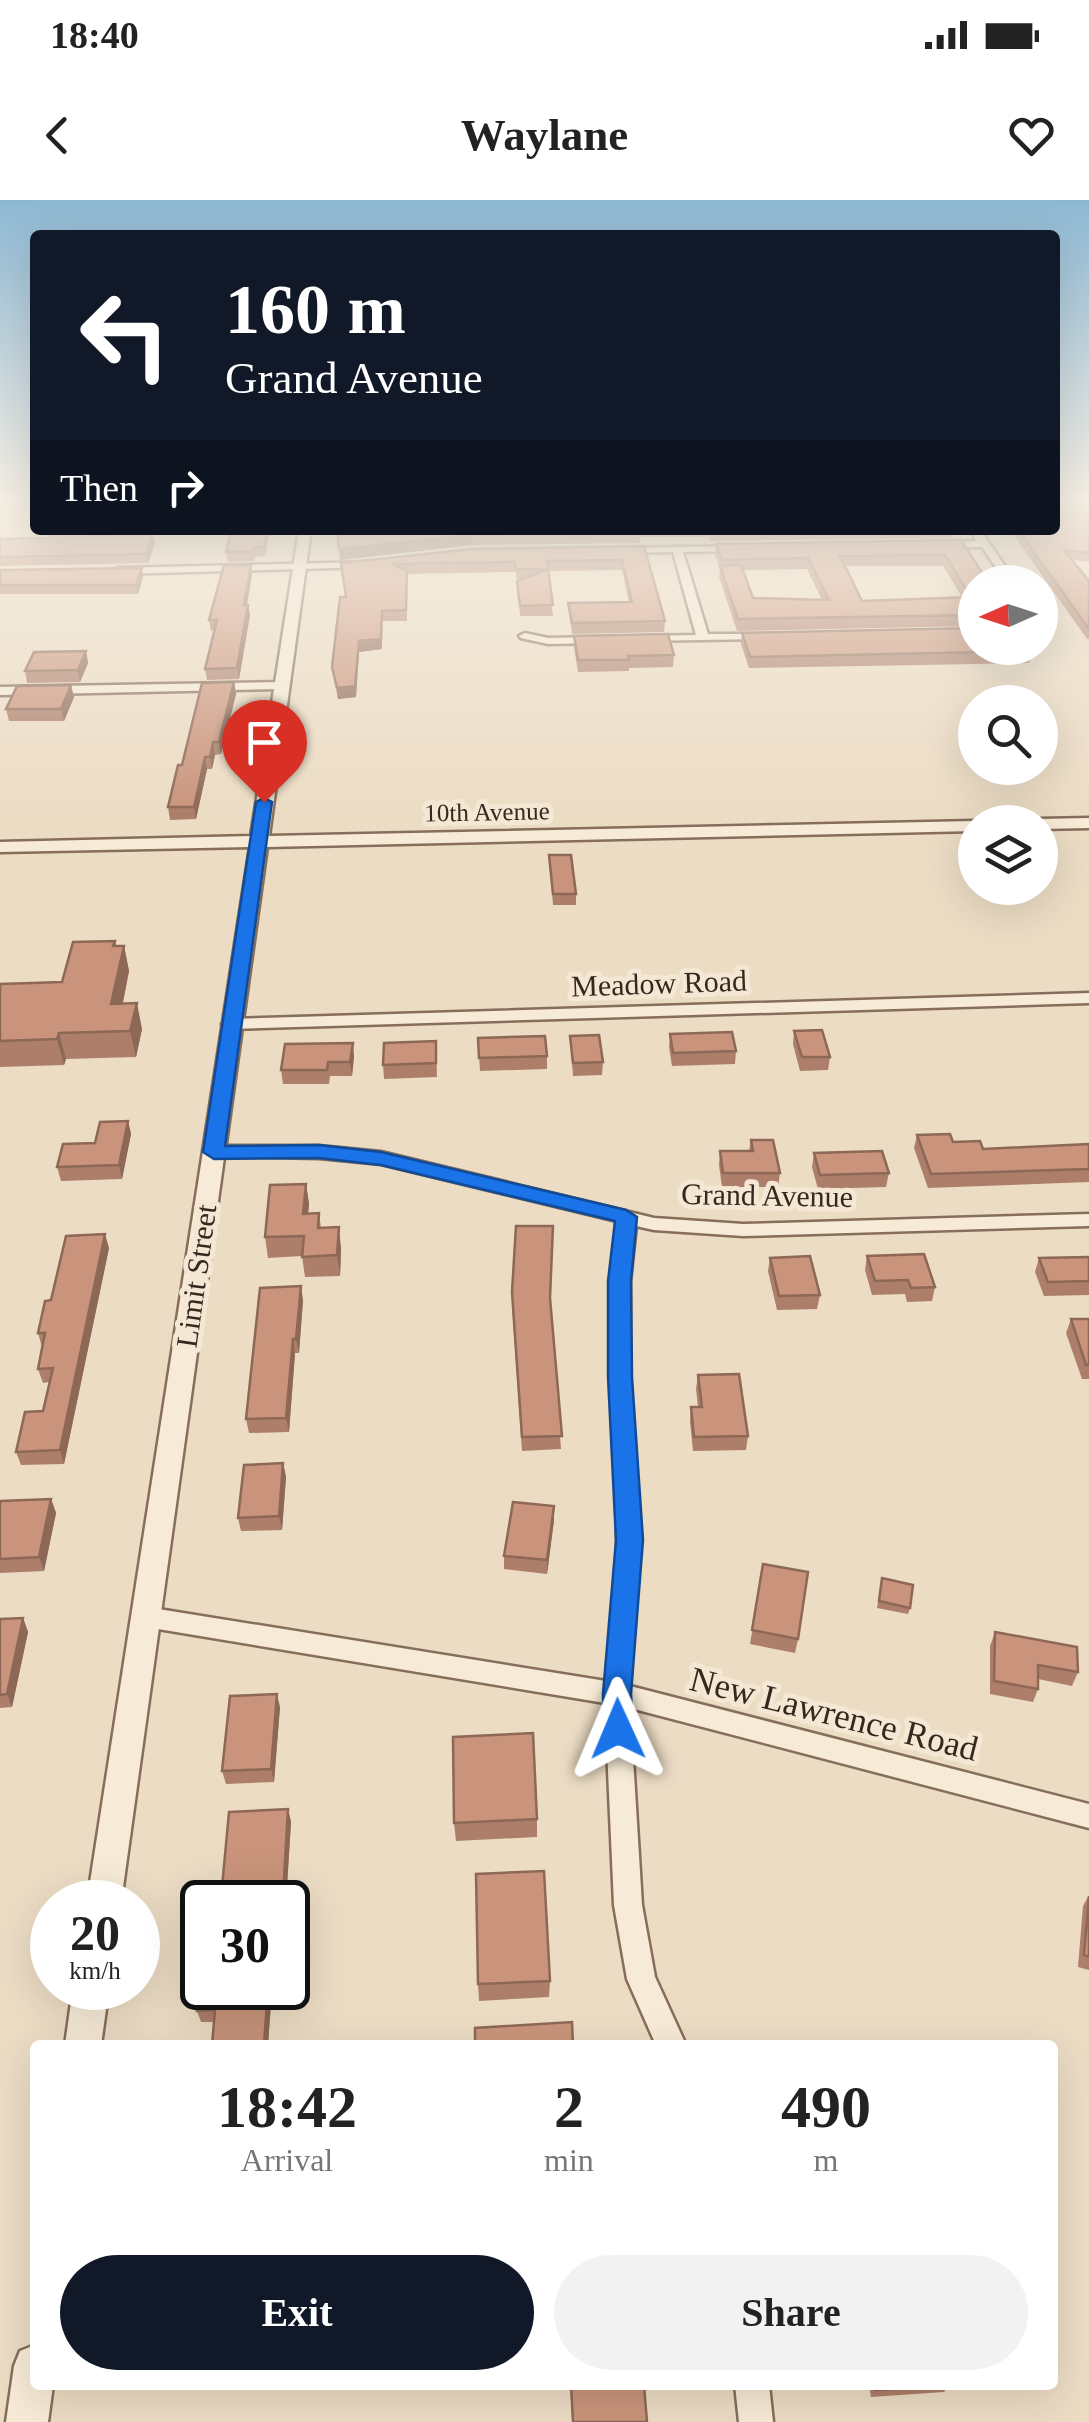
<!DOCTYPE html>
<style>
body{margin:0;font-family:"Times New Roman",serif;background:#f2f2f2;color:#222;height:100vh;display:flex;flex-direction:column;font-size:38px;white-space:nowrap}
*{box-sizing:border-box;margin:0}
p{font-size:32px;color:#767676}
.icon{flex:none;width:55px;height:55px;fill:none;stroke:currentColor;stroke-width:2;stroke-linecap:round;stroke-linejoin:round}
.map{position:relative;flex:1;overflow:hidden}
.side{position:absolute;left:30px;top:1840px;width:1028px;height:350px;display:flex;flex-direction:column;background:#fff;border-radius:10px;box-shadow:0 10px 40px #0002}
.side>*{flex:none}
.banner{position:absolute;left:30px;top:30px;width:1030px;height:305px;border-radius:10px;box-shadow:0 10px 40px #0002;background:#111827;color:#fff;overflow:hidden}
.needle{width:65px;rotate:267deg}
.fabs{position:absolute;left:958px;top:365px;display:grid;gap:20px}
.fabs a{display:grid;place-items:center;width:100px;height:100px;border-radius:50%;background:#fff;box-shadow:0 10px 40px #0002;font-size:50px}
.speed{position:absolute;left:30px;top:1680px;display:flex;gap:20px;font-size:50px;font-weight:700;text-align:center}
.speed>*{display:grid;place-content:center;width:130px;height:130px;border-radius:50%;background:#fff;box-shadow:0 10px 40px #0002;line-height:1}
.speed small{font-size:25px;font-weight:400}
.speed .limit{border:5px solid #111;border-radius:15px;background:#fff;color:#111}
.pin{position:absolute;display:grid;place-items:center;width:85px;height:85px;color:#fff;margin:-102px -42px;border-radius:50% 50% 50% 0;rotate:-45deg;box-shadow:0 0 10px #0007}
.pin .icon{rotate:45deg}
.me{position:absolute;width:110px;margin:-55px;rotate:359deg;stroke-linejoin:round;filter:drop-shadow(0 0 8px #0008)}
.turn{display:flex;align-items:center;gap:35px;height:210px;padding:0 30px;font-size:45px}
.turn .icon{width:130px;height:130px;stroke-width:2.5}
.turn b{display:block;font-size:70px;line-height:85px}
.then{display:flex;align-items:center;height:95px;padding:0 30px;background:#0003;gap:20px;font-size:38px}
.eta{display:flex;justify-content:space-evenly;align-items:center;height:170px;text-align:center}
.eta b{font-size:60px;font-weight:600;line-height:70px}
.cta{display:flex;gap:20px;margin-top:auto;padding:20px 30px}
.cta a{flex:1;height:115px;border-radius:60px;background:#111827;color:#fff;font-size:40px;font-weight:600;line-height:115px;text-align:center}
.cta a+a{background:#f2f2f2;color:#222}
.status{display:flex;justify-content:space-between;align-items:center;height:70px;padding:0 50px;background:#fff;direction:ltr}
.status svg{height:28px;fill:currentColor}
header{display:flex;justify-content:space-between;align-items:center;height:130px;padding:0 30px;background:#fff;font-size:45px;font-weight:600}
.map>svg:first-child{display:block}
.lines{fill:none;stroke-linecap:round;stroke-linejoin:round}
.minor-casing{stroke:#866e5b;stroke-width:5}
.tertiary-casing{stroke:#866e5b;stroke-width:5}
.minor{fill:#f7ebd7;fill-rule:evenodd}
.tertiary{fill:#f7ebd7;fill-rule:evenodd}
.wall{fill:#ad7f6a;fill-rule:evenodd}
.shaded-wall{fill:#8d6856}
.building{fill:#c9947b;stroke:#8d6856;stroke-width:2.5;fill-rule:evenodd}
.route{fill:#1a73e8;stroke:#114b97;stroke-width:2.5}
.labels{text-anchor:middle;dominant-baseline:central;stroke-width:10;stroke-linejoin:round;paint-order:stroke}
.far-street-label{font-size:25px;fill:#36281e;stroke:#f4e7d3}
.street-label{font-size:30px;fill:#36281e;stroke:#f4e7d3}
.near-street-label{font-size:35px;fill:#36281e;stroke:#f4e7d3}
</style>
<div class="status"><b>18:40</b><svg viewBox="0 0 49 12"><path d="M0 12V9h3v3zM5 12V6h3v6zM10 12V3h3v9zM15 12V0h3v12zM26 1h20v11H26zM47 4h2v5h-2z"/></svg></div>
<header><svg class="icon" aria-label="back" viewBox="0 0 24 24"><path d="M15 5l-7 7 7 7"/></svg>Waylane<svg class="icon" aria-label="heart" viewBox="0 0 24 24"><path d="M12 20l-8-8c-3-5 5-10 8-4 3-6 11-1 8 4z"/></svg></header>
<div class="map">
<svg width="1089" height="2222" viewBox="0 0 1089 2222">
<rect width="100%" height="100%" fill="#ecdcc4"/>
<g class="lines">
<defs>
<g id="minor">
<polygon points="970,330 980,330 1016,382 1006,382 982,347 941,348 936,345 941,342 977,341"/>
<polygon points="746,346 746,350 742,351 683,352 708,434 768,434 774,437 772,439 638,441 638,437 642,436 696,435 673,352 621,353 617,352 617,348"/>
<polygon points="368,362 373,365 372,367 117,374 112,371 117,368"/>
<polygon points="1040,420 1046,423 1050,434 1040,432"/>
<polygon points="525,433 548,438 598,437 604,440 598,443 548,444 521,438 519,436"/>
<polygon points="285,482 285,488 281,489 0,495 0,487"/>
<polygon points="1089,793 1089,803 230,829 222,824 230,819"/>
<path d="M213,946h106l62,6 273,66 89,6 346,-10v12l-346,10 -89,-6 -18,-4 -6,55v96l10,163 -10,146 459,118v24l-459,-120 12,197 13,72 31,68h-30l-29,-66 -13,-74 -9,-202 -459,-76 -8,-3 -4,-7 4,-7 8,-3 460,74c4,-48 12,-97 11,-145 -2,-106 -12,-209 0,-315l-236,-57 -62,-6 -112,-2 -3,-4z"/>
<polygon points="735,2185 769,2185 773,2222 739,2222"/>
</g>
<g id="tertiary">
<polygon points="299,330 311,330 269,636 975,621 981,622 975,622 975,631 267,647 121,1702 87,1702 250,647 0,652 0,642 251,636"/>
<polygon points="1089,618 1089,628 1040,629 1040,622 1032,622 1040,619"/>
<polygon points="73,1788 109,1788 101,1845 65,1845"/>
<polygon points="35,2145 35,2185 53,2185 48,2222 6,2222 14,2166 20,2151"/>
</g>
</defs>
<use href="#minor" class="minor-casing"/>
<use href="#tertiary" class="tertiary-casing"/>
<use href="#minor" class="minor"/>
<use href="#tertiary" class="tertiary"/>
</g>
<g class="wall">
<polygon points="1089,302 1089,362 1072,360 1089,381 1089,439 1087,439 1010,330 1055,330"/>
<polygon points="242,330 270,330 265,356 255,357 254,361 228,362 226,352 241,334"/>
<polygon points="337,330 953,330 951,338 711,341 709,337 641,337 640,343 472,345 340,360"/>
<polygon points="153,334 155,343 148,363 0,366 0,339"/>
<path d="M961,340l14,42v44l-238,5 -18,-54 1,-9 -5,-13 1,-11zM845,366h98l19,31 -100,4zM807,369l15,31 -69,-2 -11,-28z"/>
<polygon points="644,346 665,421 664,432 572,434 568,403 629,402 622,370 548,371 553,416 520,416 517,381 523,379 516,379 516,372 407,374 407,421 382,421 382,449 359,452 356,497 338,499 332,467 345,397 341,363"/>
<polygon points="251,365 252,375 247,405 248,405 250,415 239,479 207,480 205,469 214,430 211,431 209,420"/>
<polygon points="0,370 143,377 138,394 0,394"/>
<polygon points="742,433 1032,451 1029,463 749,468 741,444"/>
<polygon points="574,436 674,455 673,467 629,468 629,471 578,472 574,447"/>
<polygon points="86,451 88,463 80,482 27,483 25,471"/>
<polygon points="234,482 236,494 221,554 215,555 212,569 207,569 196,619 170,620 168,607 182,565"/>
<polygon points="74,497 64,521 9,521 6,509"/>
<polygon points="549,655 576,694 576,705 553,705"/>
<polygon points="115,741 116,746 124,746 129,771 123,803 142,829 136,857 66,859 64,865 0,867 0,784 62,782"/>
<polygon points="794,831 830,857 828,870 800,871 793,844"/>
<polygon points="670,834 736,851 735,864 672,866 669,847"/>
<polygon points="570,836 603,862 602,875 573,876"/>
<polygon points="478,838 547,856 547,869 480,871"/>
<polygon points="436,841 437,877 384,879 383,865"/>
<polygon points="354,856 352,876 330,876 329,884 283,884 281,870"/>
<polygon points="128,921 131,934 122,979 61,981 57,967"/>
<polygon points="917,935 983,949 1089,944 1089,982 928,988 914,948"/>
<polygon points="751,940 780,973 778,987 722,987 719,965 720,951 749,951"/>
<polygon points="814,953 889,973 886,987 818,989 812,967"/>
<polygon points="306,984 309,1004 308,1014 319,1013 321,1028 341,1048 340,1076 305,1077 302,1056 268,1058 265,1037"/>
<polygon points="109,1048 64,1264 21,1265 16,1252 43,1211 49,1182 43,1183 38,1169 42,1147 38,1133 51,1100"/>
<polygon points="867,1056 935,1087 932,1101 907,1102 905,1094 872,1095 865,1070"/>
<polygon points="1089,1057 1089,1095 1044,1096 1035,1072 1039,1058"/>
<polygon points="770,1058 820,1095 817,1109 777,1110 768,1071"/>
<polygon points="303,1100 299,1153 295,1153 289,1232 249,1233 246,1219"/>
<polygon points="550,1103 561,1249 522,1251 512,1106"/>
<polygon points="1071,1119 1089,1119 1089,1179 1082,1179 1066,1133"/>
<polygon points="698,1175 748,1236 746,1250 693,1251 690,1221 691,1207 698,1207 696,1189"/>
<polygon points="283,1263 286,1277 282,1330 241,1331 238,1318"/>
<polygon points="51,1299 56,1313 44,1371 0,1373 0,1301"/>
<polygon points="554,1320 547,1374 504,1369 504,1356"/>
<polygon points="763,1364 798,1439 795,1453 750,1444"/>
<polygon points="882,1378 910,1408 908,1414 877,1408"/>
<polygon points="23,1418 28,1432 12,1507 0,1508 0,1419"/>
<polygon points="995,1432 1078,1472 1072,1486 1038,1479 1038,1489 1033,1502 990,1494 990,1446"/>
<polygon points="280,1507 274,1582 226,1584 222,1571"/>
<polygon points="288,1609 291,1622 286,1702 223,1702 221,1698"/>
<polygon points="537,1619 537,1637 456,1641 454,1623"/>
<polygon points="1089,1695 1089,1770 1078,1767 1083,1706"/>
<polygon points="550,1781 549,1797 479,1801 478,1784"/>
<polygon points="202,1788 272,1788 268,1845 212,1845 214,1822 201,1822 197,1811"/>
<polygon points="869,2185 949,2185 944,2192 871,2197"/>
</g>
<g class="shaded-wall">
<polygon points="267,330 270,330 265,356 264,347"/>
<polygon points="153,334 155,343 148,363 146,354"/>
<polygon points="472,335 472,345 340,360 339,349"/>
<polygon points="251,365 252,375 245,415 244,405"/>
<polygon points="142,368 143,377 138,394 136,385"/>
<polygon points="248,405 250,415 239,479 237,468"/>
<polygon points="382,411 382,449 359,452 356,497 338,499 337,488 359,441"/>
<polygon points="86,451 88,463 80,482 78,470"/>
<polygon points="234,482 236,494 221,554 219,542"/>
<polygon points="71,485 74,497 64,521 61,509"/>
<polygon points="213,542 215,555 212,569 210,557"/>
<polygon points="205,557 207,569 196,619 194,607"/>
<polygon points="115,741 120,764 124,746 129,771 117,830 111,804 113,746"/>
<polygon points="137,803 142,829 136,857 130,831"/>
<polygon points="59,833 66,859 64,865 57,839"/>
<polygon points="353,843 354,856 352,876 350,862"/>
<polygon points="128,921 131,934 122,979 119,965"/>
<polygon points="306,984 309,1004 306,1034 303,1014"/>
<polygon points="339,1027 341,1048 340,1076 337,1055"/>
<polygon points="105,1034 109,1048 64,1264 60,1250"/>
<polygon points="301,1086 303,1100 299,1153 296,1139"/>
<polygon points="293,1139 295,1153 289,1232 286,1218"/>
<polygon points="283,1263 286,1277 282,1330 279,1316"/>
<polygon points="51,1299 56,1313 44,1371 39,1357"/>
<polygon points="554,1306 554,1320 547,1374 547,1360"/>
<polygon points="23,1418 28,1432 12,1507 7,1494"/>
<polygon points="277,1494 280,1507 274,1582 271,1569"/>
<polygon points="288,1609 291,1622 286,1702 285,1702 283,1695"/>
<polygon points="268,1788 272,1788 268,1845 264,1845"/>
</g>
<g class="building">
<polygon points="1055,302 1089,302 1089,353 1064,350 1089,381 1089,429 1018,330 1055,330"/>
<polygon points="52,330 92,330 90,335 153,334 146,354 0,357 0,339 49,338"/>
<polygon points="242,330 267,330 264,347 254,347 253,352 226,352 230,334 241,334"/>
<polygon points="337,330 640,330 641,332 472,335 339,349"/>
<path d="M961,340l27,42h-13v33l-237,4 -18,-53 21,-1 12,33 76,2 -21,-42 -86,2 -6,-16zM945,355l26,42 -109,4 -22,-45z"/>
<polygon points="644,346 665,421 572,423 568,403 632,402 622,360 547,361 553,405 520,406 517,381 548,369 516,369 515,362 391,364 407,370 406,410 382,411 381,439 359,441 355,486 337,488 332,467 340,397 346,397 341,363 472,349"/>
<polygon points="224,365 251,365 244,405 248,405 237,468 205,469 217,420 209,420"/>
<polygon points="142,368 136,385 0,385 0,370"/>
<polygon points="975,428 975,448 1030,448 1032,451 750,457 742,433"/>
<polygon points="668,434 674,455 628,456 629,460 578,460 574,436"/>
<polygon points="86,451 78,470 25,471 34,452"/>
<polygon points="234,482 219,542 213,542 210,557 205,557 194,607 168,607 178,565 182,565 202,483"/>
<polygon points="71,485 61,509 6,509 17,486"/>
<polygon points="549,655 571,655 576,694 553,694"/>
<polygon points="115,741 113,746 124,746 111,804 137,803 130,831 59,833 57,839 0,841 0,784 62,782 73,742"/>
<polygon points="822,830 830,857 802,857 794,831"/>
<polygon points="732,832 736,851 673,853 670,834"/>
<polygon points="599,835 603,862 573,863 570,836"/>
<polygon points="545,836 547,856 479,858 478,838"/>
<polygon points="436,841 436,863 383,865 384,843"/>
<polygon points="353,843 350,862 328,862 327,870 281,870 285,844"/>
<polygon points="128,921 119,965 57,967 63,944 95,943 100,922"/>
<polygon points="950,934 953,942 980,941 983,949 1089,944 1089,969 931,974 917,935"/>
<polygon points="751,940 773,940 780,973 723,973 720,951 753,951"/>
<polygon points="882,951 889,973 820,975 814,953"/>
<polygon points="306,984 303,1014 319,1013 318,1028 339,1027 337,1055 302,1057 304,1036 265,1037 270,985"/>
<polygon points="516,1026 553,1026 550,1098 562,1236 522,1237 512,1092"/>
<polygon points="105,1034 60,1250 16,1252 25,1212 43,1211 53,1168 38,1169 45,1133 38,1133 45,1101 51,1100 66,1036"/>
<polygon points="924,1054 935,1087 911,1088 908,1080 875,1081 867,1056"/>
<polygon points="810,1056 820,1095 779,1096 770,1058"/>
<polygon points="1089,1057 1089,1081 1048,1082 1039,1058"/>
<polygon points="301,1086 296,1139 293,1139 286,1218 246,1219 260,1088"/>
<polygon points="1071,1119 1089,1119 1089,1165 1086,1165"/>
<polygon points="739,1174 748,1236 694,1237 691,1207 702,1207 698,1175"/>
<polygon points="283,1263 279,1316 238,1318 244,1265"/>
<polygon points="51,1299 39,1357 0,1359 0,1301"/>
<polygon points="513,1302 554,1306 547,1360 504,1356"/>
<polygon points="763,1364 808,1372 798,1439 752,1430"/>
<polygon points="882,1378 913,1385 910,1408 879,1401"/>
<polygon points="23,1418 7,1494 0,1495 0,1419"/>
<polygon points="995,1432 1077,1447 1078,1472 1038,1465 1038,1489 994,1481"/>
<polygon points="277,1494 271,1569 222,1571 230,1496"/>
<polygon points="533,1533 537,1619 454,1623 453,1537"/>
<polygon points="288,1609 283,1695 221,1698 229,1612"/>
<polygon points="544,1671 550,1781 478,1784 476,1674"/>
<polygon points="1089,1696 1089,1757 1084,1755"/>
<polygon points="202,1764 202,1788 268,1788 264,1845 212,1845 215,1810 197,1811"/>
<polygon points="572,1822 573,1845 475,1845 475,1828"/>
<polygon points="571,2185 644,2185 647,2222 573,2222"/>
<polygon points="875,2185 950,2185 876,2190"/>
</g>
<linearGradient id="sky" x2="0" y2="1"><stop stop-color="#8db8d4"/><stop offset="0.49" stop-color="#f6efe4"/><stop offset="1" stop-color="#f6efe4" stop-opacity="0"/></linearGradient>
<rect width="1089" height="613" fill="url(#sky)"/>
<polygon class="route" points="264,598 272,602 225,946 319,945 381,952 626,1010 637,1017 631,1081 632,1177 643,1340 631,1494 633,1529 629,1538 618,1542 608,1538 604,1529 603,1494 616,1340 608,1177 608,1081 615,1021 381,965 319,958 214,959 203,952 256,602"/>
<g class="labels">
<g class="far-street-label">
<text transform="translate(487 612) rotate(-1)">10th Avenue</text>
</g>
<g class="street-label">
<text transform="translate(659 783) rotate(-2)">Meadow Road</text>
<text transform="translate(767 995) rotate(1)">Grand Avenue</text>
<text transform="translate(196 1076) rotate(-82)">Limit Street</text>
</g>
<g class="near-street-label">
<text transform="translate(834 1514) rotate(14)">New Lawrence Road</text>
</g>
</g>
</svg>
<div class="fabs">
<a><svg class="needle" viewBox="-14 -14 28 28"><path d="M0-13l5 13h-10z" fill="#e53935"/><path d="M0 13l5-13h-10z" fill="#767676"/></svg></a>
<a><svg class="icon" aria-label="search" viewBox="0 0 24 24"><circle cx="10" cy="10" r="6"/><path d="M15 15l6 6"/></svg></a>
<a><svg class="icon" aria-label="layers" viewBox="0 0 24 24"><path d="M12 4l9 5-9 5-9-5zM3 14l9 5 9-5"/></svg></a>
</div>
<div class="speed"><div>20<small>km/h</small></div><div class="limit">30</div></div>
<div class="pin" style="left:264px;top:602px;background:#d93025"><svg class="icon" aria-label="arrive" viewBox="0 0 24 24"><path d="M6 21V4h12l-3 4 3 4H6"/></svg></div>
<svg class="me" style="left:618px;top:1529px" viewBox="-20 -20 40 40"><path d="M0-17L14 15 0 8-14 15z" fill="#1a73e8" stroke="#fff" stroke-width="4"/></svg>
<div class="banner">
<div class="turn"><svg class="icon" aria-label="left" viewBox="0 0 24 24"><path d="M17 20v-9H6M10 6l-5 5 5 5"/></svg><div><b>160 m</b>Grand Avenue</div></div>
<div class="then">Then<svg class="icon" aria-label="right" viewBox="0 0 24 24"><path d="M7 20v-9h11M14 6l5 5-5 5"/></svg></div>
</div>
<section class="side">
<div class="eta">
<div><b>18:42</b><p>Arrival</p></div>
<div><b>2</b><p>min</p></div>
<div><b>490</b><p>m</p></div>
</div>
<div class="cta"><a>Exit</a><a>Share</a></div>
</section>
</div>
